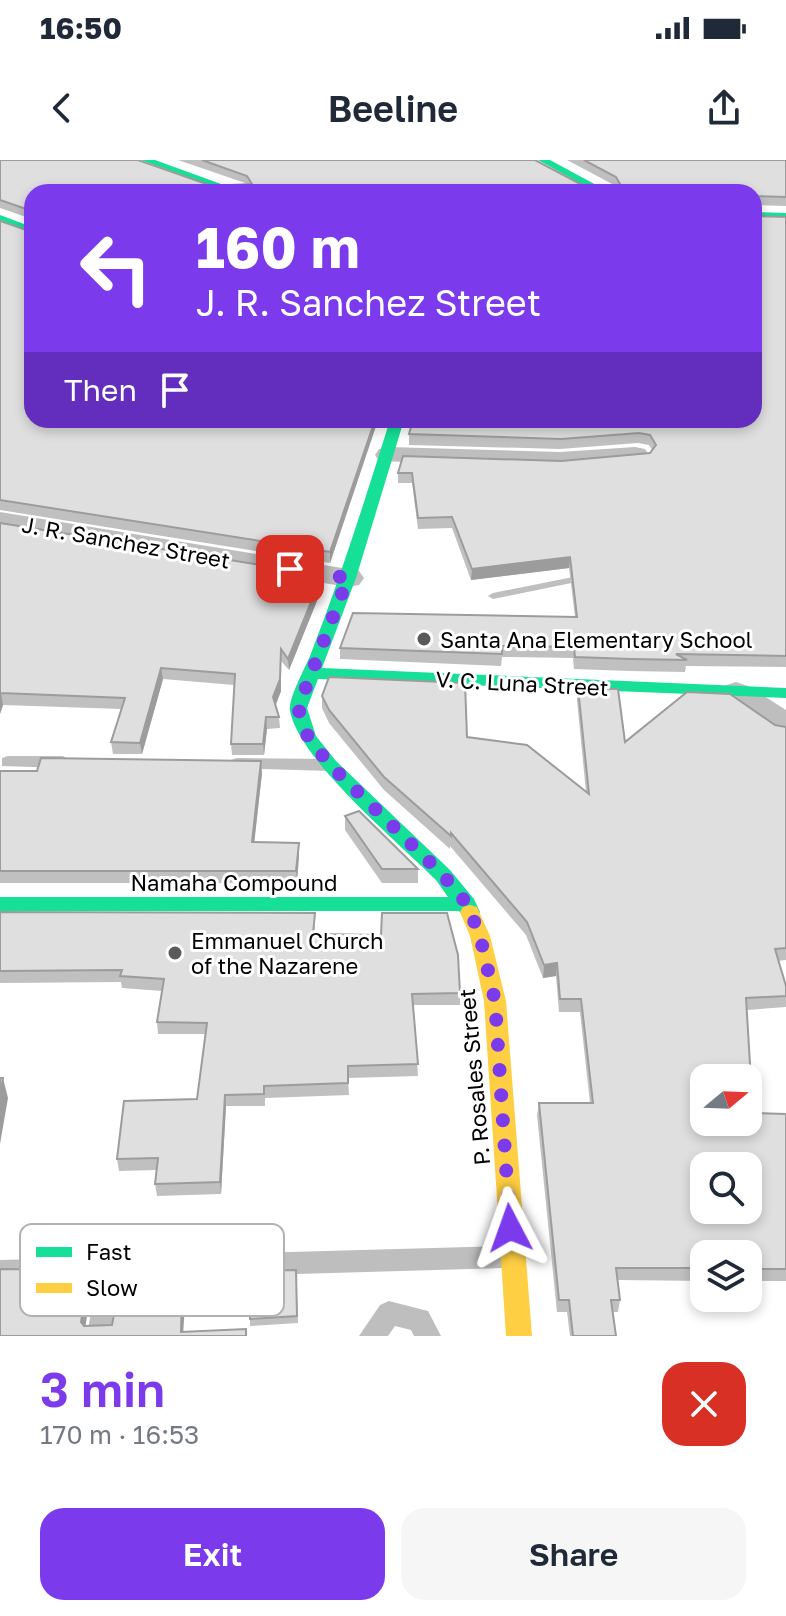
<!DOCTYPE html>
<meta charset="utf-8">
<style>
body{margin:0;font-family:"Golos Text",sans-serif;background:#f6f6f7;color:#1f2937;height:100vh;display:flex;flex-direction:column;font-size:30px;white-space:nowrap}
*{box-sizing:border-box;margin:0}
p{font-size:26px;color:#747a83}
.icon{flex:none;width:44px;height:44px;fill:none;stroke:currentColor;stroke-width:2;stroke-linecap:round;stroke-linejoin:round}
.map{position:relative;height:1176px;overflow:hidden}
.sheet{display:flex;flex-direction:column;background:#fff;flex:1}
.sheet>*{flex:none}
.top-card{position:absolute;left:24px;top:24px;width:738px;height:244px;border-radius:24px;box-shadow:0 4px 12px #0003;background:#7c3aed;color:#fff;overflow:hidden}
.needle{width:52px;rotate:71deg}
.buttons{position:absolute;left:690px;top:904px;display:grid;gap:16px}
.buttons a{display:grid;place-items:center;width:72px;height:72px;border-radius:16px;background:#fff;box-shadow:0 4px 12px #0003;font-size:40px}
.pin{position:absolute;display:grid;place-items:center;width:68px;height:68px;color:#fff;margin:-34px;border-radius:16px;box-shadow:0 4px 12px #0006}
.me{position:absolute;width:88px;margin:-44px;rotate:356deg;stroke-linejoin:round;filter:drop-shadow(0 0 6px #0008)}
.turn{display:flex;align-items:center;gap:28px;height:168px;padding:0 40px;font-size:36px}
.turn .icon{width:104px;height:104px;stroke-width:2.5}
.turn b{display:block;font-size:56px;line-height:68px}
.then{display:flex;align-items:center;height:76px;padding:0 40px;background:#0003;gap:16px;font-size:30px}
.round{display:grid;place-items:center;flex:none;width:84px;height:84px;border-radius:24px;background:#f6f6f7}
.summary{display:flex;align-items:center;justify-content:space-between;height:136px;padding:0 40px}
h1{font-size:48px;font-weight:600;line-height:60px;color:#7c3aed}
.button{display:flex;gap:16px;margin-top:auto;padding:16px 40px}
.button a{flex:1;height:92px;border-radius:24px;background:#7c3aed;color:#fff;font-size:32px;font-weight:600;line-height:92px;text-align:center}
.button a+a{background:#f6f6f7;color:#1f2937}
.status{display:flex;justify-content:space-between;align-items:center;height:56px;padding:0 40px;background:#fff;direction:ltr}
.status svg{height:22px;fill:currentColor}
header{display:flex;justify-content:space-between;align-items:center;height:104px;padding:0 40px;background:#fff;font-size:36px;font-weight:600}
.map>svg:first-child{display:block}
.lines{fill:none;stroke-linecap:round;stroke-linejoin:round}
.stream{fill:#bfbfbf;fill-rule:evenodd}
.lane{fill:#bebebe;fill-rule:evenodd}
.street{fill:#bebebe;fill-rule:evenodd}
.fast{fill:#16e098;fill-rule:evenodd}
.slow{fill:#ffcf43;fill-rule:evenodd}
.wall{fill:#c0c0c0}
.shaded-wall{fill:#9c9c9c}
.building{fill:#dfdfdf;stroke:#9c9c9c;stroke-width:2;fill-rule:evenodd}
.route{stroke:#7c3aed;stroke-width:14;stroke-dasharray:0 25.2}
.poi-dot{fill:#595959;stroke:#fff;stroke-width:3}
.labels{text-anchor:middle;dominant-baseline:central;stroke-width:6;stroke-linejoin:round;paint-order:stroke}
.street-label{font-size:22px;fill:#000;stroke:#fff}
.poi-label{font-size:22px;fill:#000;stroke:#fff;text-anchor:start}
.key{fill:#fff;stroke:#b2b2b2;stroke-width:2}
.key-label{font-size:22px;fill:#000}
</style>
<div class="status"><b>16:50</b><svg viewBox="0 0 49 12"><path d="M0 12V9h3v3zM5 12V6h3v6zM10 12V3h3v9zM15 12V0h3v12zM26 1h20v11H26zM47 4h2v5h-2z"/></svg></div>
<header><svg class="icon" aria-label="back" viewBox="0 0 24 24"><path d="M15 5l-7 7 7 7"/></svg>Beeline<svg class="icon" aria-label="share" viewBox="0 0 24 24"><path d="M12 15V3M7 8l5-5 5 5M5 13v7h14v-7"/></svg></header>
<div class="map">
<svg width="786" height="1176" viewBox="0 0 786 1176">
<rect width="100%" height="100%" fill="#fff"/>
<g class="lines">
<polygon class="stream" points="583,415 586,416 588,418 586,420 493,439 488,436 493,433"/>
<g class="lane">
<polygon points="8,596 63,596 72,602 63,608 2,606 2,598"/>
<polygon points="237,598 330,599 339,605 330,611 231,608 228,604 231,600"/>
<polygon points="505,1086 514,1089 518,1097 514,1105 505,1108 122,1119 113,1176 87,1176 96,1120 0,1122 0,1100"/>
<polygon points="389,1141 428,1151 441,1176 414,1176 411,1170 395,1166 388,1176 359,1176 380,1145"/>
</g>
<g class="street">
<polygon points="389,287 560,292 635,287 645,289 649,295 645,301 635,303 560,308 379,301 375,295 379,289"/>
<polygon points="0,352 348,409 359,411 364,418 359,425 348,427 0,370"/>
<polygon points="736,522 748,526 786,550 786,577 773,574 724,540 719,533 724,526"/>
</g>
<g class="fast">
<polygon points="141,0 155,0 243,32 228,32"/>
<polygon points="538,0 550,0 609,32 596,32"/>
<polygon points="754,52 786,53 786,59 754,58"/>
<polygon points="0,55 32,67 32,74 0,62"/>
<path d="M390,260h14l-48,158 -34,90 464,20v10l-468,-19 -11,29 9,28 20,25 114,109 24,29 6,13 -3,5h-14l-4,-6h-459v-14h448l-12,-17c-37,-37 -137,-120 -146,-169 -2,-12 15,-43 20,-55 30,-77 55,-156 80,-236z"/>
</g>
<polygon class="slow" points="470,745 477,747 490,776 506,841 532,1176 506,1176 484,841 470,776 460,752 463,747"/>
</g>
<g class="wall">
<polygon points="0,0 212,26 248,24 178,0 535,0 584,26 616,26 567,0 786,0 786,46 754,45 754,32 32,32 32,59 0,48"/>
<polygon points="786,57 786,507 686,506 685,512 629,511 574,509 573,498 502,497 501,506 340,499 340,488 575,457 569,408 471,420 452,368 418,369 412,323 398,323 398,313 650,293 652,290 649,285 638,283 560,289 409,285 409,274 754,260"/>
<polygon points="0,61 32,260 378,260 330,403 0,350"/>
<polygon points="0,363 323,426 289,510 281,501 281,531 276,545 279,557 280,568 267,569 264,595 232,595 231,584 234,525 163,519 142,594 113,594 111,582 121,549 3,545 0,554"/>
<polygon points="578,528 625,582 775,565 786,567 786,800 778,801 786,826 786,847 747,850 753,953 786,954 786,1121 748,1121 748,1094 704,1094 704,1121 618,1120 620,1140 618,1152 613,1152 616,1176 570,1176 567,1152 557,1152 537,955 539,943 590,943 580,852 559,852 556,816 543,818 526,775 450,686 450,689 384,630 329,563 322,548 322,536 467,577 586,632 577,540"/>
<polygon points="0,611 262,613 254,682 299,694 297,723 0,723"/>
<polygon points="345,656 418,709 418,723 382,723 345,670"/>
<polygon points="0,752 315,765 314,774 460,833 460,845 413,845 418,916 348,918 349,935 265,938 265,946 226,946 221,1034 157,1036 155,1024 157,1010 119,1011 117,999 197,939 205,874 158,874 157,862 162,831 122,828 121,822 0,823"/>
<polygon points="296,1110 298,1163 250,1166 250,1159"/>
</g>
<g class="shaded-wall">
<polygon points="375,260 378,260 330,403 330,392"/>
<polygon points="570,397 569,408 471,420 472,409"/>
<polygon points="322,415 323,426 289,510 288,499"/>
<polygon points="281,489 281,531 274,549 273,537"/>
<polygon points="161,508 163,519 142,594 140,583"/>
<polygon points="1,533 3,545 0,554 0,535"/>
<polygon points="266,557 267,569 264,595 263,584"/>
<polygon points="261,601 262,613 253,694 252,682"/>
<polygon points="299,683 299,694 297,723 296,711"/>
<polygon points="557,803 556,816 543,818 544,805"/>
<polygon points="3,918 8,938 0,984 0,934"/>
<polygon points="225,935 226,946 221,1034 220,1022"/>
<polygon points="89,1110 92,1123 84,1176 81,1162"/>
<polygon points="182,1131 185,1144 183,1176 181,1172"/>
</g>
<g class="building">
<polygon points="0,0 138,0 212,26 252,24 247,16 202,0 535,0 584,26 617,26 620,24 616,17 584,0 786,0 786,37 754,36 754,32 32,32 32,51 0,40"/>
<polygon points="754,56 786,57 786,496 676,494 687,500 631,499 575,497 574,487 502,486 502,494 340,488 353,453 577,457 570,397 472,409 452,357 418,358 412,313 398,313 403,296 561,301 650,293 656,285 650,275 639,273 561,279 409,274 413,260 754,260"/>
<polygon points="0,61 32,72 32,260 375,260 330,392 0,340"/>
<polygon points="0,363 322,415 288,499 281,489 280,519 273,537 279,557 266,557 263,584 231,584 235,514 161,508 140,583 111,582 125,538 1,533 0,535"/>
<path d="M329,517l136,6 2,54 60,8 62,49 -11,-106 40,1 7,53 62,-50 43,2 45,31 11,2v221l-11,1 11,37v10l-40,2 7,115 33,1v155h-38v-15h-44v14h-88l4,32h-9l5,36h-43l-4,-36h-10l-20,-197h54l-12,-104h-21l-3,-36 -13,2 -17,-43 -76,-89v3l-67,-59 -55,-67 -7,-14zM704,918h44v44h-44zM704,1006h44v44h-44z"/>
<polygon points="41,598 261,601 252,682 299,683 296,711 0,711 0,611 37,611"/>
<polygon points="359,651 418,709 382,709 345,656"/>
<polygon points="0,752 315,753 313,774 381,775 382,753 447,753 458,795 460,833 412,834 418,904 348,906 348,923 264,926 264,934 225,935 220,1022 155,1024 158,998 117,999 124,941 197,939 207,863 157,862 164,819 120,816 122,810 0,811"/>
<polygon points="0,918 3,918 0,934"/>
<polygon points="0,1109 89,1110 81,1162 84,1166 112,1165 118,1134 182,1131 181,1172 246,1169 246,1176 0,1176"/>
<polygon points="296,1110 297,1156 250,1159 249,1111"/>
</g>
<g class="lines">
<polyline class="route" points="290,409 348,418 298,548 308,577 330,605 443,715 467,744 480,776 495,841 510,1068"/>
</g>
<g class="poi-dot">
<circle cx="424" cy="479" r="8"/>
<circle cx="175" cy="793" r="8"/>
</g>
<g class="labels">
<g class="street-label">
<text transform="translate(126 382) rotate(10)">J. R. Sanchez Street</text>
<text transform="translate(522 523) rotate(3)">V. C. Luna Street</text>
<text x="234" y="722">Namaha Compound</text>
<text transform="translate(474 917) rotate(-95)">P. Rosales Street</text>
</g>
<g class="poi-label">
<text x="440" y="479">Santa Ana Elementary School</text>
<text x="191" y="780">Emmanuel Church<tspan x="191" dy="25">of the Nazarene</tspan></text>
</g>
</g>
<rect x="20" y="1064" width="264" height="92" rx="12" class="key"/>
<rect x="36" y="1087" width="36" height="10" fill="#16e098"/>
<rect x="36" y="1123" width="36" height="10" fill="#ffcf43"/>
<g class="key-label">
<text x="86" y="1100">Fast</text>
<text x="86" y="1136">Slow</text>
</g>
</svg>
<div class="buttons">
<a><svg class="needle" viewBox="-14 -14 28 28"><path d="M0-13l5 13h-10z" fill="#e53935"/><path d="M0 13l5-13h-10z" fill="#747a83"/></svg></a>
<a><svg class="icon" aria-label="search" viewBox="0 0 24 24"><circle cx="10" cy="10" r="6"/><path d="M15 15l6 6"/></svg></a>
<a><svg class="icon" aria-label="layers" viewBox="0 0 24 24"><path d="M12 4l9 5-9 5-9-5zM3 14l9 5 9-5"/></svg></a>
</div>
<div class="pin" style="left:290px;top:409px;background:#d93025"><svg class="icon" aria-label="arrive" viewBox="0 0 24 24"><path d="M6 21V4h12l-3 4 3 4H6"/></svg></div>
<svg class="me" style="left:510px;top:1068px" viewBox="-20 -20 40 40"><path d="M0-17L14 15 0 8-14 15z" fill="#7c3aed" stroke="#fff" stroke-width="4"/></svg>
<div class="top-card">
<div class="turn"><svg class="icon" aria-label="left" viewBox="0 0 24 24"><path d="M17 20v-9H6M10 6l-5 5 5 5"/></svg><div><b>160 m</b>J. R. Sanchez Street</div></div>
<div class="then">Then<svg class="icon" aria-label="arrive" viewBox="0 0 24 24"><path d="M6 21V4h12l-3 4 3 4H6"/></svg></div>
</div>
</div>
<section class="sheet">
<div class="summary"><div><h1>3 min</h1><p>170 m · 16:53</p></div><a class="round" style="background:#d93025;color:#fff"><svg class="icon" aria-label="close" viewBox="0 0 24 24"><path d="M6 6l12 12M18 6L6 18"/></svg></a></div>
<div class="button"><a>Exit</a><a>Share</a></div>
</section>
